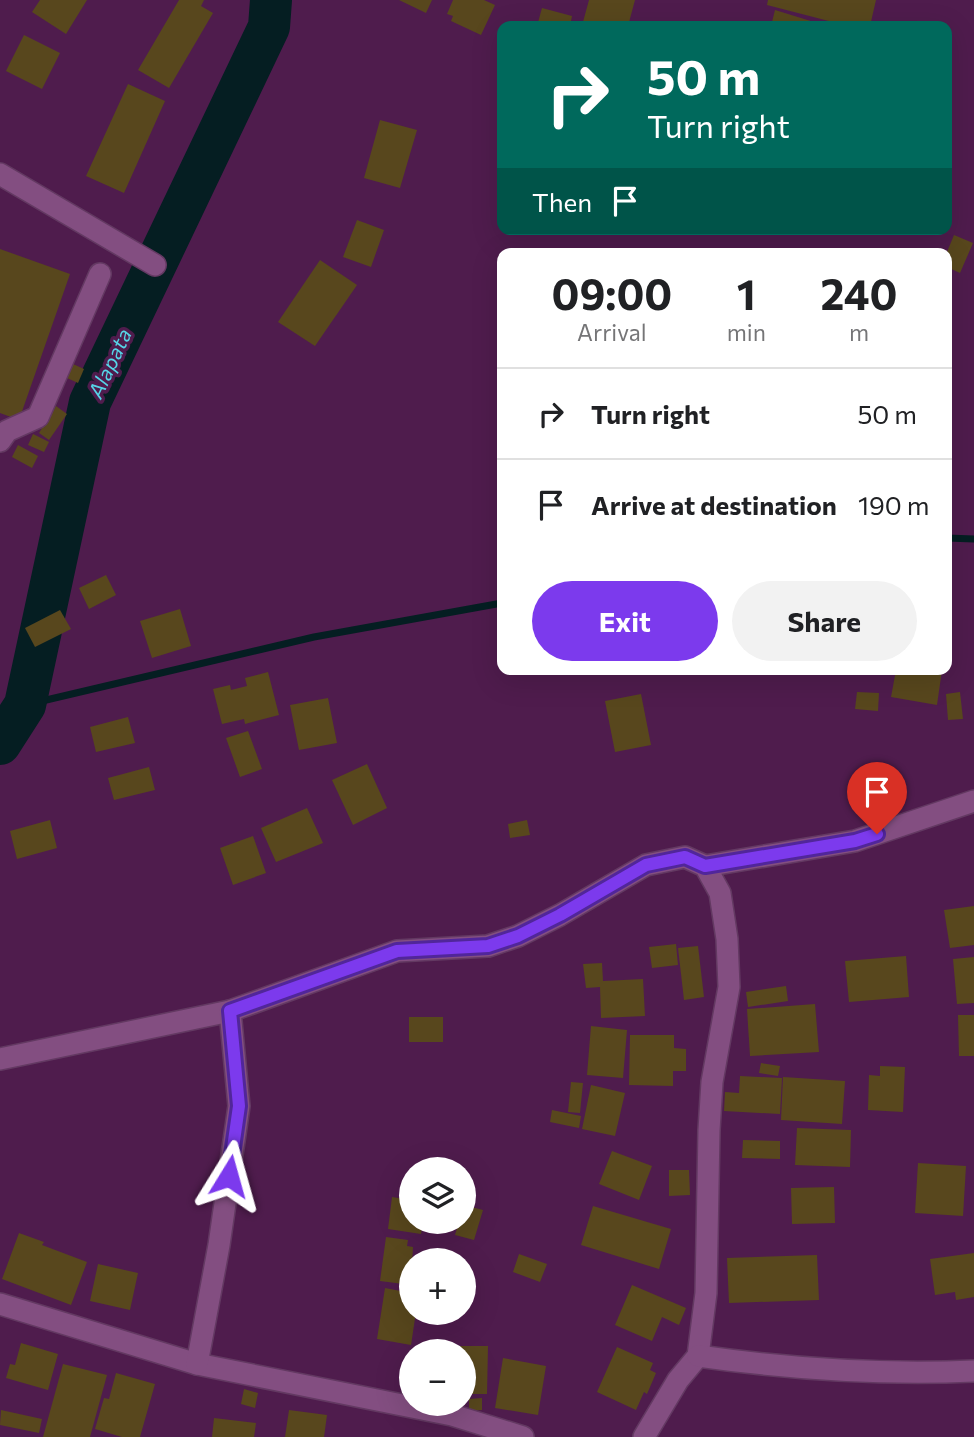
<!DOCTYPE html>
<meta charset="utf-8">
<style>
body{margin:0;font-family:Commissioner,sans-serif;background:#f2f2f2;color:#202124;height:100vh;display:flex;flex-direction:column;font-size:26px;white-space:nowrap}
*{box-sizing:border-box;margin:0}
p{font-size:23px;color:#757577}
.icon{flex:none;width:38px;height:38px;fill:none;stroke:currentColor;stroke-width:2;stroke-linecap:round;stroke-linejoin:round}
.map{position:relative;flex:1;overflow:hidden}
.panel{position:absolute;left:497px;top:248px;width:455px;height:427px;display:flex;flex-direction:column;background:#fff;border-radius:14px;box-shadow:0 7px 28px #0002}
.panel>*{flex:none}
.guide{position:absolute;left:497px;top:21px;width:455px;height:214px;border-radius:14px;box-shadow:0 7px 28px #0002;background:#00695c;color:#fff;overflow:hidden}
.fabs{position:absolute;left:399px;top:1157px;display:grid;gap:14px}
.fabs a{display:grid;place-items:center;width:77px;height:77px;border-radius:50%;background:#fff;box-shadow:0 7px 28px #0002;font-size:35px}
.pin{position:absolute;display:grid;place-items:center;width:60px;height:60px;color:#fff;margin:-72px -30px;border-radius:50% 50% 50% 0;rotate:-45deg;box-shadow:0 0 7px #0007}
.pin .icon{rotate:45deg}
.me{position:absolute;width:77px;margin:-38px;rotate:8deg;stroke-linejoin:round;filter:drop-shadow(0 0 5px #0008)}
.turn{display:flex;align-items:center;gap:24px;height:147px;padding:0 35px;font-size:32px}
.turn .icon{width:91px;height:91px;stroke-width:2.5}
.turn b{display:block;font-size:49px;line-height:60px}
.then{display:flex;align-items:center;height:66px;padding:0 35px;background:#0003;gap:14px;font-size:26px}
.eta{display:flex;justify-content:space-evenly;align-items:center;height:119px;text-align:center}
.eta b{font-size:42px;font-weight:700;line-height:49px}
.action{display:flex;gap:14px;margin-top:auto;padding:14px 35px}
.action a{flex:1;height:80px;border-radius:42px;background:#7c3aed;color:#fff;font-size:28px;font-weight:700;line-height:80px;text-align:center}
.action a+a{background:#f2f2f2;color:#202124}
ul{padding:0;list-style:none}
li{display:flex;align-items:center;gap:21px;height:91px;padding:0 35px;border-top:2px solid #e0e0e0}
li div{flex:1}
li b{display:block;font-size:26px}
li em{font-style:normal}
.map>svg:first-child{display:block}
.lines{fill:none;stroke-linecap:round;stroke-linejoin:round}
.stream{stroke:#051e22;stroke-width:7}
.river{stroke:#051e22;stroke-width:42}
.building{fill:#58471d}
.minor-casing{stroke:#633962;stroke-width:24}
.minor{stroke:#834e81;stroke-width:21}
.route-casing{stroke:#51269a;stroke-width:18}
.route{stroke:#7c3aed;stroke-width:12}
.labels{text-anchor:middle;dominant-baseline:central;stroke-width:7;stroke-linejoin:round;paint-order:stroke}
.water-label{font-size:21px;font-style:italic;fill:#56d5e7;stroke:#4f1c4d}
</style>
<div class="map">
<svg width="974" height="1437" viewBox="0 0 974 1437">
<rect width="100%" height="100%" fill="#4f1c4d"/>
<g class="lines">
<g class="stream">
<polyline points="947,538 974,539"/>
<polyline points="25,705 314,637 502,603"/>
</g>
<polyline class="river" points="0,744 25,705 90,402 269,27 271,0"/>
</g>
<g class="building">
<polygon points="40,0 87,0 66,34 32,12"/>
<polygon points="179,0 204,0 201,6 213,13 169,88 138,70"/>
<polygon points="399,0 432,0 426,13"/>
<polygon points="453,0 484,0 495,5 481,35 451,21 453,16 447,14"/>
<polygon points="589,0 635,0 628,26 600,26 583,22"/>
<polygon points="768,0 876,0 870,26 848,26 767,5"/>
<polygon points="542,8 572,16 570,26 537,26"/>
<polygon points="775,10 827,26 771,26"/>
<polygon points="24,35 60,53 42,89 6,71"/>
<polygon points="128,84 165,101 124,193 86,176"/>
<polygon points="380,120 417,130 400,188 364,178"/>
<polygon points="357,220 384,230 371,267 343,257"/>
<polygon points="954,235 973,243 960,273 947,267 947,252"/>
<polygon points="0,249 70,274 19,420 0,413"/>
<polygon points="320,260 357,285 315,346 278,322"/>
<polygon points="73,364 84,369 78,383 67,378"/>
<polygon points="56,406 67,414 49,440 39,433"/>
<polygon points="33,434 49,442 44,452 28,445"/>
<polygon points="18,445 38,456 32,468 12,457"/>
<polygon points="106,575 116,595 89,609 79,588"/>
<polygon points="180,609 191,646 152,658 140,621"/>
<polygon points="60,610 71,629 35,647 25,628"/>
<polygon points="896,670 942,670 937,705 891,697"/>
<polygon points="268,672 279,715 245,724 244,719 222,724 213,689 230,685 231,690 247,686 245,678"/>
<polygon points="857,692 879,693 878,711 855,709"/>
<polygon points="960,692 963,719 948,720 946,694"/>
<polygon points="641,694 651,745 615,752 605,701"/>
<polygon points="328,698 337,743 299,750 290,705"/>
<polygon points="128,717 135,743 96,752 90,727"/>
<polygon points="248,731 262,769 240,777 226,738"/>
<polygon points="367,764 387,808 353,825 332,780"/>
<polygon points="149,767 155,790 114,800 108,778"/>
<polygon points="307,808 323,843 276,862 261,828"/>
<polygon points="50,820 57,848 17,859 10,831"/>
<polygon points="527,820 530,835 510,838 508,824"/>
<polygon points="253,836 266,873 233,885 220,848"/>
<polygon points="974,906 974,945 950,948 944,910"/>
<polygon points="676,944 678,965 652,968 649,947"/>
<polygon points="698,946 704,997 684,1000 678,948"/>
<polygon points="906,956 909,997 849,1002 845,961"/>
<polygon points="974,957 974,1003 957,1004 953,959"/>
<polygon points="602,963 603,981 643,979 645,1016 601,1018 600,987 586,988 583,964"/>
<polygon points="786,986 788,1001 748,1007 746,992"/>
<polygon points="815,1004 819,1052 750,1056 747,1009"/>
<polygon points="958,1015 974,1015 974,1056 959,1056"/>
<rect x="409" y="1017" width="34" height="25"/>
<polygon points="591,1026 627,1030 623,1078 587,1075"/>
<polygon points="630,1035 674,1035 674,1048 686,1049 686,1071 673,1071 673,1086 629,1085"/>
<polygon points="761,1063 780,1066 778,1076 759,1073"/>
<polygon points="880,1066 905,1067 903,1112 868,1110 869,1075 880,1076"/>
<polygon points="740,1076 782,1078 780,1114 724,1111 725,1092 739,1093"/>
<polygon points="783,1077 845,1081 842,1124 781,1120"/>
<polygon points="571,1082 583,1083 580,1113 568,1112"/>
<polygon points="591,1085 625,1093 615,1136 582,1129"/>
<polygon points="552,1110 581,1116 579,1128 550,1122"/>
<polygon points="797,1128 851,1130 850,1167 795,1165"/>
<polygon points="743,1140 780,1141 780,1159 742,1158"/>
<polygon points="612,1151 652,1166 639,1200 599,1184"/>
<polygon points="918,1163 966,1166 963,1216 915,1213"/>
<polygon points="669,1170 689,1170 690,1195 669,1196"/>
<polygon points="834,1187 835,1223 792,1224 791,1188"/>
<polygon points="392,1197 411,1200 411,1222 423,1222 421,1234 388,1229"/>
<polygon points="464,1205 483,1210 474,1240 455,1235 459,1222 464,1222"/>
<polygon points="593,1206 671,1229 659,1269 581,1245"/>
<polygon points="19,1233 44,1242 42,1245 87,1262 71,1305 2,1279"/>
<polygon points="386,1237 408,1240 407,1246 413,1247 411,1285 380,1281"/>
<polygon points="974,1253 974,1297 956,1300 955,1292 935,1295 930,1259"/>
<polygon points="519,1254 547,1264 540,1282 513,1272"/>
<polygon points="817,1255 819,1300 729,1303 727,1258"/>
<polygon points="98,1264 138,1273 130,1310 90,1301"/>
<polygon points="632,1285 686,1308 679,1325 662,1317 652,1341 615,1325"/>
<polygon points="385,1288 411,1293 411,1312 416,1312 411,1345 377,1339"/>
<polygon points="21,1343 58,1354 48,1390 6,1378 10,1364 15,1365"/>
<polygon points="443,1346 488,1346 487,1394 464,1394 464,1351 443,1351"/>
<polygon points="617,1347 653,1363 650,1370 656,1373 647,1394 644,1392 636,1410 597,1392"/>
<polygon points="503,1358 546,1366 538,1415 495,1408"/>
<polygon points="63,1364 107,1375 90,1437 43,1437"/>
<polygon points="116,1373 155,1384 140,1437 122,1437 95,1429 104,1398 109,1399"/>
<polygon points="244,1389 258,1393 255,1408 241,1404"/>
<polygon points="482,1398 482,1410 469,1411 469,1399"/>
<polygon points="1,1410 42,1419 39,1433 0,1425"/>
<polygon points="289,1410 327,1415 324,1437 285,1437"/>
<polygon points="214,1418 256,1423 254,1437 212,1437"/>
</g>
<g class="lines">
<defs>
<g id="minor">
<polyline points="0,174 155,265"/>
<polyline points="0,441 7,431 38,417 100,274"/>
<polyline points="705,866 855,841 974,801"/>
<polyline points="0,1059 230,1011 397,951 488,946 518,936 560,915 646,865 685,857 705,866 720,893 727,939 729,987 712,1082 709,1130 706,1293 698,1356 678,1380 644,1437"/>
<polyline points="0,1304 197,1364 452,1415 523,1437"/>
<path d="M698,1356c92,13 183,19 276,15"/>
<polyline points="197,1364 219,1245 239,1106 230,1011"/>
</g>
</defs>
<use href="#minor" class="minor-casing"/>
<use href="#minor" class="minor"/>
</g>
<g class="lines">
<defs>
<polyline id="route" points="229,1176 239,1106 230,1011 397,951 488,946 518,936 560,915 646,865 685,857 705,866 855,841 877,834"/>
</defs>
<use href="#route" class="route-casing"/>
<use href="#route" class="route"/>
</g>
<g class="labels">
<g class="water-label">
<text transform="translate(109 363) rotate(-65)">Alapata</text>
</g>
</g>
</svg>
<div class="fabs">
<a><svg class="icon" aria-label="layers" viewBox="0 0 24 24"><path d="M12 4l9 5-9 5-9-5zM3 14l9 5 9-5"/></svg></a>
<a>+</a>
<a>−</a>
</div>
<div class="pin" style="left:877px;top:834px;background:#d93025"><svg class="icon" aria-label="arrive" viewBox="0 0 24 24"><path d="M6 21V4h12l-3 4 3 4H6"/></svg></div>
<svg class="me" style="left:229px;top:1176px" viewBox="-20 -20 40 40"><path d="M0-17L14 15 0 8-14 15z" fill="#7c3aed" stroke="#fff" stroke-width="4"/></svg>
<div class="guide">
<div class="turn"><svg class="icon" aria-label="right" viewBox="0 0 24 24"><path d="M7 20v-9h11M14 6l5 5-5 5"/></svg><div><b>50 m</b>Turn right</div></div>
<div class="then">Then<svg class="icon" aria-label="arrive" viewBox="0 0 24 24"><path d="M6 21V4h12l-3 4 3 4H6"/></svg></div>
</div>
<section class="panel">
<div class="eta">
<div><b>09:00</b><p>Arrival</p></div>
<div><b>1</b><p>min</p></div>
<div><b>240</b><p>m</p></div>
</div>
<ul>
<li><svg class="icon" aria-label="right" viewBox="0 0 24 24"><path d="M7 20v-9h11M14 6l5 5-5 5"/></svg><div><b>Turn right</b></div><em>50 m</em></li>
<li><svg class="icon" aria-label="arrive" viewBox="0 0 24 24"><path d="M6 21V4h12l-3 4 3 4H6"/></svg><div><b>Arrive at destination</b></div><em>190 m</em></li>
</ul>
<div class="action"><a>Exit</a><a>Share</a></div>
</section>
</div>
